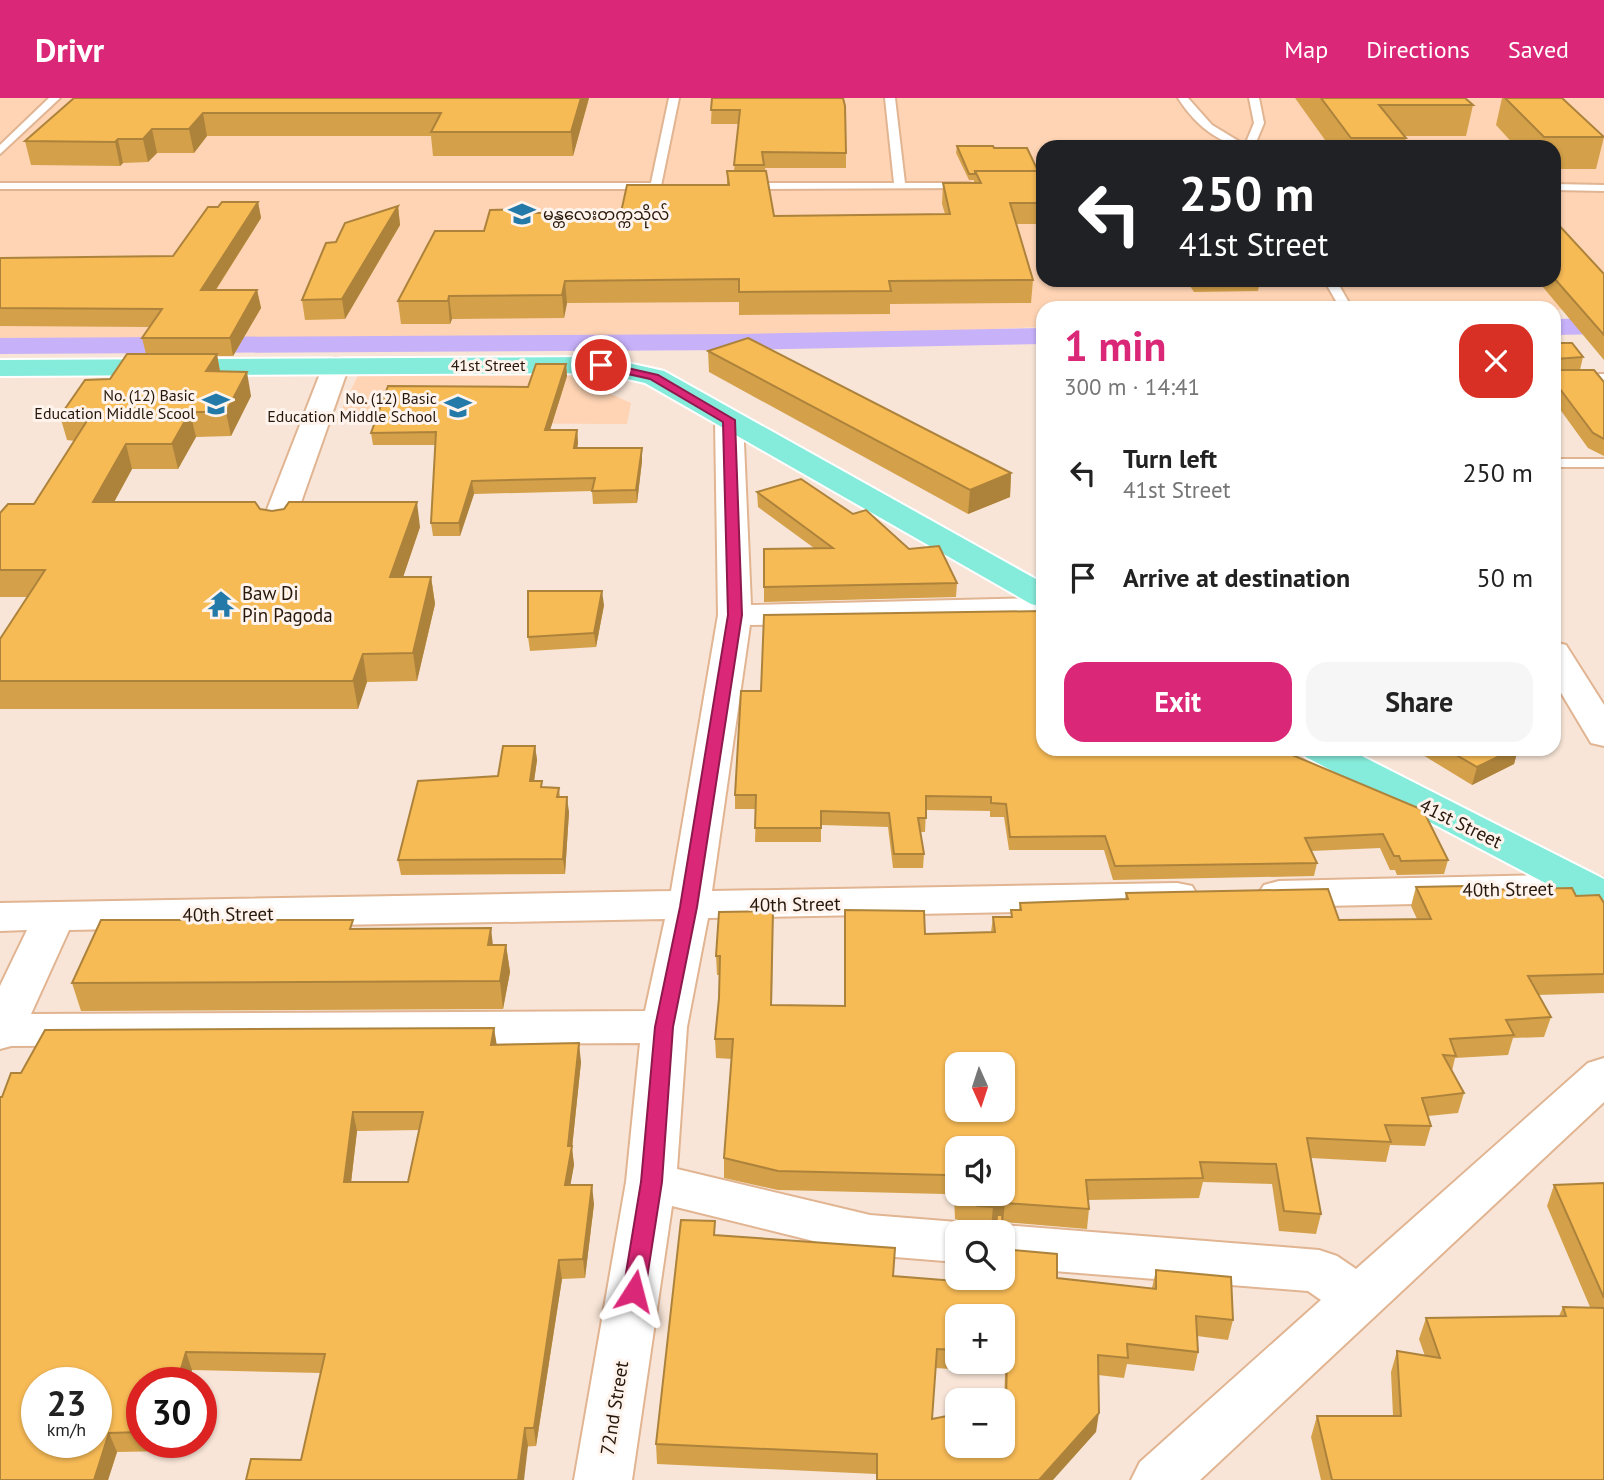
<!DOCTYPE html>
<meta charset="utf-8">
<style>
body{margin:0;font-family:"PT Sans","Noto Sans Myanmar",sans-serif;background:#f6f6f6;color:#222;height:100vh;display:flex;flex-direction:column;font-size:26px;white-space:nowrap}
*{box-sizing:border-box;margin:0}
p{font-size:23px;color:#767676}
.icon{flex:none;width:38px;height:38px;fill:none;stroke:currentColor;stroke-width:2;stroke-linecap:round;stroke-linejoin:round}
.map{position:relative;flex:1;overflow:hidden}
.side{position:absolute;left:1036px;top:203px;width:525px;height:455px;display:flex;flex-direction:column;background:#fff;border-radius:21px;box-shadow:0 2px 5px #0004}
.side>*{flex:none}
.hud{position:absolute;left:1036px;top:42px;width:525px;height:147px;border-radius:21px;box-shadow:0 2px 5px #0004;background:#202124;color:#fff;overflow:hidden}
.needle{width:46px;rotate:177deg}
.controls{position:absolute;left:945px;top:954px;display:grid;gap:14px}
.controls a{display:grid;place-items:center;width:70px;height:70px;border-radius:14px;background:#fff;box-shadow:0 2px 5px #0004;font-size:35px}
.speed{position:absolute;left:21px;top:1269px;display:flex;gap:14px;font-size:35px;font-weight:700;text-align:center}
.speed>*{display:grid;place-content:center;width:91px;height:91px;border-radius:50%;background:#fff;box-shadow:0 2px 5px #0004;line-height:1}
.speed small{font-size:18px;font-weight:400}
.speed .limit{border:10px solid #d22;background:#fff;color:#111}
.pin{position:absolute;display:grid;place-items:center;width:60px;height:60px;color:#fff;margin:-30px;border:4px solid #fff;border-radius:50%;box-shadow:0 2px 7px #0007}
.me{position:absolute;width:77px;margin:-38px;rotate:9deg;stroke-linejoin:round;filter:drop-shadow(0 0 5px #0008)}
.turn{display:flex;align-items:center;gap:24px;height:147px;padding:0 28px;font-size:32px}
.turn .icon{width:91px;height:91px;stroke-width:2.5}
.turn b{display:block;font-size:49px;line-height:60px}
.round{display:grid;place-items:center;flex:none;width:74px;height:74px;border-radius:21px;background:#f6f6f6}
.headline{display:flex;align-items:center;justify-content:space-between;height:119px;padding:0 28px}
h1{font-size:42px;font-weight:700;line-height:52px;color:#db2777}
.button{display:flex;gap:14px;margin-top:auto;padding:14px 28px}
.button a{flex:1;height:80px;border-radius:21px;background:#db2777;color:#fff;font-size:28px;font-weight:700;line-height:80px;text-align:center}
.button a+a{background:#f6f6f6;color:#222}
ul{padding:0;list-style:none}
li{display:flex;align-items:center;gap:21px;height:105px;padding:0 28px}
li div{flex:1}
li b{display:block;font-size:26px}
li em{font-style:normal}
header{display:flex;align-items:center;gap:42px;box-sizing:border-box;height:98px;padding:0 35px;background:#db2777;color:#fff}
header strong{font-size:33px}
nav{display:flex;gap:38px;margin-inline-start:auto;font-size:24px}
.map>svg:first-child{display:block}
.built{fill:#fed4b4;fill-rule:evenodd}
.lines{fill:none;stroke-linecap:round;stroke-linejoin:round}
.canal{fill:#c7b1f9;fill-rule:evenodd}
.service-casing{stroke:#e1b492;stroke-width:4}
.minor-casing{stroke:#e1b492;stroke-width:4}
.primary-casing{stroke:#fff;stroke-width:4}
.service{fill:#fff;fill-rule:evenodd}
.minor{fill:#fff;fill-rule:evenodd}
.primary{fill:#85ebda;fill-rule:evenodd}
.wall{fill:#d4a14a;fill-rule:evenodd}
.shaded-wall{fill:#ad833c}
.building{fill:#f7bb56;stroke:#ad833c;stroke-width:2;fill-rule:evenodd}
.route{fill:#db2777;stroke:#8e194d;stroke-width:2}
.labels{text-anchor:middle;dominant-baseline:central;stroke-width:6;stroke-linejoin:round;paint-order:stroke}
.far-poi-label{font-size:16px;fill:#27170a;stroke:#fef4ed;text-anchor:end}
.far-street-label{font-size:16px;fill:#27170a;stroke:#fef4ed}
.poi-label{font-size:19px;fill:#27170a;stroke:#fef4ed;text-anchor:start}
.street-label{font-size:19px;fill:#27170a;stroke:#fef4ed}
</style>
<header>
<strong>Drivr</strong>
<nav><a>Map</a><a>Directions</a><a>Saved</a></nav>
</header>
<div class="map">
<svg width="1604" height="1382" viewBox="0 0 1604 1382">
<rect width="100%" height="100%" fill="#f8e5d7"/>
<g class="built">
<path d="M0,0h1604v212l-561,-2v19l-415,16 -628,9zM1043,49h511v133h-511z"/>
<polygon points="362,269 552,270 631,305 627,326 335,325"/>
</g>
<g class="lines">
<g class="canal">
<polygon points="1604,220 1604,236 1554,237 1554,221"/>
<polygon points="1043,230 1043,246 742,252 0,256 0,240 742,236"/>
</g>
<defs>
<g id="service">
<polygon points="49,0 60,0 0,56 0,47"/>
<polygon points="669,0 679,0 661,88 656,91 0,91 0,85 651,85"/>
<polygon points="885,0 895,0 905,85 968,85 972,86 972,90 743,91 738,88 743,85 894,85"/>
<path d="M1178,0h10l24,27 33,20 9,-22 -5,-25h10l5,25 -10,24c-33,0 -58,-21 -76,-49z"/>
<polygon points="1554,86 1604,87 1604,93 1554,92"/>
<polygon points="1324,182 1336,182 1352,210 1340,210"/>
<polygon points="1604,276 1604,284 1554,285 1554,277"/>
<rect x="1554" y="361" width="50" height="8"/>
</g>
<g id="minor">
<polygon points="336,260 345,262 349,268 293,427 288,434 277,436 266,434 261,427 323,268 327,262"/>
<path d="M729,314l10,2 4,6 8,185 292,-7v20l-293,7 -38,266 465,-8 15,3 6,10 -6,10 -15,3 -469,9 -21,109 -10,142 193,46 87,7 18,6 2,4h-20v30l-87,-7 -198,-49 -40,274h-58l52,-298 14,-139 -629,3 -11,3v-63l27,-56 -27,1v-28l671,-12 47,-276 -3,-195 4,-6zM665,821l-20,92 -614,3 38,-84z"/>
<polygon points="1554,544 1566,547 1604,607 1604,648 1591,645 1554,583"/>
<polygon points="1589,776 1604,780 1604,798 1589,802 1279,809 1264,805 1258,796 1264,787 1279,783"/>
<polygon points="1604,960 1604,1004 1200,1382 1131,1382 1140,1364 1321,1202 1308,1193 1003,1169 1003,1134 985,1134 1003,1127 1319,1152 1337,1158 1356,1171 1588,965"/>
</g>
<g id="primary">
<polygon points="601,259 664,273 1043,485 1043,509 1031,506 645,285 601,275 0,278 0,262"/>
<polygon points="1300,651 1348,651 1604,781 1604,811 1589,808 1306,659"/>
</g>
</defs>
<use href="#service" class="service-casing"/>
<use href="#minor" class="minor-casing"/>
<use href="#primary" class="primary-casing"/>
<use href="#service" class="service"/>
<use href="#minor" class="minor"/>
<use href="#primary" class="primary"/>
</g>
<g class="wall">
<polygon points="74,0 589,0 573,58 433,58 431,38 207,38 194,55 157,55 148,64 123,65 120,68 31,67 25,43"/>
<polygon points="712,0 846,55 846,70 765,70 774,118 945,116 942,106 943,85 974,85 974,82 969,82 956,55 957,48 994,50 1038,73 1043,73 1043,126 1016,126 1033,182 1031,205 890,206 890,216 739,217 739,204 567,205 564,220 452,221 450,226 401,226 398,203 484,133 527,111 528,115 548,115 549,120 616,120 727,87 727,73 734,73 739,26 711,26"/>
<polygon points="1295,0 1465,0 1473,7 1466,38 1404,38 1406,40 1404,49 1330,49"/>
<polygon points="1502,0 1562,0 1604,39 1596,71 1554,71 1554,49 1516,49 1496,27"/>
<polygon points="258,104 261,120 216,192 257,192 261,210 233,258 217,258 220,273 251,298 231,338 196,339 178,371 132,371 114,404 260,411 420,429 403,479 431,479 435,506 417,583 367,584 358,611 0,611 0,541 27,499 0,499 0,415 34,406 75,343 67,342 60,318 146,256 142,240 150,229 0,228 0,160 173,158 218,109"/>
<polygon points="398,108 400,127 345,221 305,222 302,202 336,144"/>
<polygon points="1554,124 1604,176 1604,262 1537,182 1554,182"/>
<polygon points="1186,182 1260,182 1258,193 1194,194"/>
<polygon points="1554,245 1583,259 1580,272 1604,284 1604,358 1588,350 1554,303"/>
<polygon points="708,253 1011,375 1010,399 968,416 709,274"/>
<polygon points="566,266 567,278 550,332 577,332 578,345 577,350 642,363 637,405 593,406 592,393 474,396 460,438 433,438 431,425 435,347 373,347 371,335 528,289"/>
<polygon points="757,394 853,416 909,451 957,485 956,499 764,504 764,451 814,450 758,409"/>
<polygon points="604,507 596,549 530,553 528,539"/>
<polygon points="535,648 537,662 534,683 542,683 542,689 559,690 560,699 569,714 565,776 401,777 398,762"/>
<polygon points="1043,651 1278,651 1448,762 1444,776 1397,777 1395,772 1390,772 1380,750 1311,753 1317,765 1314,778 1113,782 1104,752 1009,752 1004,719 990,719 990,713 926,712 925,734 920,734 924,756 923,770 893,770 888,729 821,727 821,744 755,744 756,711 735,711 735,697"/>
<polygon points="1413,651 1518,651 1514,666 1472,687"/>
<polygon points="1416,789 1576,798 1604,805 1604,895 1538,897 1551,919 1544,939 1513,940 1508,957 1455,960 1452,973 1464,995 1458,1015 1428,1018 1431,1028 1425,1048 1390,1047 1386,1064 1311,1060 1321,1116 1316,1136 1279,1133 1272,1086 1203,1084 1199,1100 1088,1102 1089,1111 1087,1131 1003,1124 1003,1134 995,1134 996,1127 991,1129 977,1128 955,1121 954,1098 944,1096 778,1092 724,1080 724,1060 732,961 716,960 715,941 719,900 720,877 717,877 716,858 773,832 772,907 844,908 925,836 991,834 993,819 1011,819 1011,812 1019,812 1020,805 1125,801 1126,795 1339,822 1417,821 1411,808"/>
<polygon points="355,831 493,847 506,847 510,874 503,911 81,913 72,885"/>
<path d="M494,930l2,17 85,17 -9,86 2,17 -4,20 24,19 -9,74 -23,1 -26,167 -235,14 20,-87 -129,-3 -4,12h-46v60h29l-2,9 -52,1 -9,28 -108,-383zM419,1032l-11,52h-57l6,-51z"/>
<polygon points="1604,1085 1604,1382 1321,1382 1311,1339 1317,1318 1393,1318 1391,1274 1397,1253 1425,1258 1419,1241 1426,1220 1559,1218 1563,1209 1590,1209 1547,1108 1554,1087"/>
<path d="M715,1137l179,41 99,8v-6h10v-29l54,29 95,10 4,-18 77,50 -5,20 -31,-4 1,16 -4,19 -67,-7 -3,14 -26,-3 -2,57 -220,42 -219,-10 -1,-20zM957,1218h46v46h-46zM936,1270l69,5 -1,32 -72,14z"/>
</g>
<g class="shaded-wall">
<polygon points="581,0 589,0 573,58 571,34"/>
<polygon points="203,15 207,38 194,55 189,31"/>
<polygon points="152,31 157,55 148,64 143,41"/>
<polygon points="118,41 123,65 120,68 115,44"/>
<polygon points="258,104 261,120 204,210 201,192"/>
<polygon points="398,108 400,127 345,221 342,201"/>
<polygon points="565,183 567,205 564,220 562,197"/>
<polygon points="257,192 261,210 233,258 230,240"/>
<polygon points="449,198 452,221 450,226 448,203"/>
<polygon points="217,256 221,280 206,273"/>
<polygon points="566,266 567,278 546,345 545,332"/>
<polygon points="247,274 251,298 231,338 226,314"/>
<polygon points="190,314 196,339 178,371 172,346"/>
<polygon points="577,332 578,345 575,363 574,350"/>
<polygon points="126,346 132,371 100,430 93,404"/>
<polygon points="642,350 642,363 637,405 636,392"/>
<polygon points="1011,375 1010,399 968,416 970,392"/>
<polygon points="472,383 474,396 460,438 459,425"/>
<polygon points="417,404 420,429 394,506 390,479"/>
<polygon points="431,479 435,506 417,583 413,555"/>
<polygon points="602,493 604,507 596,549 594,535"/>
<polygon points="363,556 367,584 358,611 353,583"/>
<polygon points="535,648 537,662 532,698 530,683"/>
<polygon points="1514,651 1518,651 1514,666 1472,687 1477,669"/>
<polygon points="567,699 569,714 565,776 563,761"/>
<polygon points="491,830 494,857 488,847"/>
<polygon points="506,847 510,874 503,911 500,883"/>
<polygon points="494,930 497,948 491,947"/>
<polygon points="579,945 581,964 572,1050 574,1067 567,1106 565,1087"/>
<polygon points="353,1014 357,1033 349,1102 344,1084"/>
<polygon points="592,1087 594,1106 585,1180 583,1161"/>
<polygon points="1005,1105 1003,1124 996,1127 997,1117 996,1127 991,1129 993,1109"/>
<polygon points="559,1162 562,1181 536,1348 534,1330"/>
<polygon points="186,1254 192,1272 188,1284 177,1284"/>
<polygon points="1099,1315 1096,1334 1053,1382 1039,1382"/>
<polygon points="525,1330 528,1348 524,1382 518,1382"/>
<polygon points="109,1335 117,1354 108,1382 94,1382"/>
<polygon points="166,1344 171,1344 169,1353"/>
</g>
<g class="building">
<polygon points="74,0 581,0 571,34 431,34 441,15 203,15 189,31 152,31 143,41 118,41 115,44 25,43"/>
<polygon points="712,0 843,0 845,8 846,55 762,54 764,67 734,67 740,12 711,12"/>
<polygon points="1321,0 1465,0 1473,7 1379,7 1406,40 1351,40"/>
<polygon points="1505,0 1562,0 1604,39 1544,39"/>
<polygon points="957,48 993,48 994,50 1027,50 1038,73 975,73 975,76 969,76"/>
<polygon points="727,73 766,73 774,118 950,116 943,85 981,85 975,73 1043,73 1043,105 1010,105 1033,182 889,183 891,193 739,194 739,181 565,183 562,197 449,198 448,203 398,203 435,133 484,133 490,112 527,111 526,115 548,115 547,120 616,120 620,119 627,87 729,87"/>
<polygon points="222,104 258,104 201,192 257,192 230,240 142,240 162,211 0,210 0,160 173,158 208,109 218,109"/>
<polygon points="398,108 342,201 302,202 326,145 336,144 345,125"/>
<polygon points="1554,124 1556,124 1604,176 1604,237 1554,180"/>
<polygon points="748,240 1011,375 970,392 708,253"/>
<polygon points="1554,245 1572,245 1583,259 1556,261 1556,272 1594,272 1604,284 1604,341 1593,335 1554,283"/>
<polygon points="127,256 217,256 206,273 247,274 226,314 190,314 172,346 126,346 93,404 255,404 260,411 272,413 284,411 289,404 417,404 390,479 431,479 413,555 363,556 353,583 0,583 0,541 45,472 0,472 0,415 8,406 34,406 90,318 60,318 85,282 110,281"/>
<polygon points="536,266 566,266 545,332 577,332 574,350 642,350 636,392 592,393 595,380 472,383 459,425 431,425 436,334 371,335 388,288 528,289"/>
<polygon points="801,381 853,416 866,412 909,451 939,448 957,485 764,489 764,451 833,450 757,394"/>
<polygon points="528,493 602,493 594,535 528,539"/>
<polygon points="1043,513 1043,651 1278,651 1423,712 1448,762 1401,763 1399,758 1394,758 1383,736 1305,740 1317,765 1115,768 1105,738 1010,739 1006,706 991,705 991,699 926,698 926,720 918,720 924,756 894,756 889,715 821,713 821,730 755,730 756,697 735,697 741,593 761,593 764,517"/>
<polygon points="503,648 535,648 530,683 542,683 541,689 559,690 557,699 567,699 563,761 398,762 418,683 498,678"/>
<polygon points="1446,651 1514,651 1477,669"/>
<path d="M1465,788l2,4 105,-2 4,8 23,-1 5,8v71l-76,2 23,41 -45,3 8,15 -64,4 6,17 -13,-1 21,38 -42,5 9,28 -46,-1 6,17 -84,-4 14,76 -37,-3 -8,-47 -76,-2 3,16 -117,2 3,29 -84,-6 -12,4 -15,-1 -22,-7 -1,-22 -9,-2 -168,-4 -54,-13 9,-119h-18l4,-41 1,-42h-4l3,-44 54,-1 -2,94 74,1v-96l79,1 1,23 70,-2 -2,-15h19l-1,-7h10l-1,-7 108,-4 -2,-6 202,-4 11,31 92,-1 -15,-32zM957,966h46v46h-46zM957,1050h46v46h-46z"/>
<polygon points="101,822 353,822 350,831 491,830 488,847 506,847 500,883 72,885"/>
<path d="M494,930l-3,17 88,-2 -11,103h4l-7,39h27l-9,74 -24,1 -25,168h-9l-7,52h-272l5,-21 50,1 24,-106 -139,-2 -9,30h-35v50l-33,1 -15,47h-94v-383h2l9,-24h10l24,-43zM353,1014h70l-15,70h-64zM37,1284h59v60h-59z"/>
<polygon points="1604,1085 1604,1200 1554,1087"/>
<polygon points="997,1117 1002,1117 1003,1134 996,1134"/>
<path d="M681,1122l34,1 -1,14 181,13 -2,28 101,8v-6h9v-43v14l54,5v24l99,11v-19l75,7 2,43 -37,-4 2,36 -71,-8 1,14 -30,-3 1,58 -60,67h-162v-26l-221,-10zM957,1218h46v37h4l-1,52h-3v41h-46v-32l-25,5 5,-70 20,1z"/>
<polygon points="1563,1209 1604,1210 1604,1382 1332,1382 1317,1318 1401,1318 1397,1253 1440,1260 1426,1220 1566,1218"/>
</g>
<polygon class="route" points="601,264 658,277 735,322 742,517 697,809 673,929 662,1084 645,1193 641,1199 634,1202 626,1199 623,1193 641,1084 655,929 680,809 728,517 723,324 650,281 597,269 595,267"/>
<defs>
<symbol id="university-bare" viewBox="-9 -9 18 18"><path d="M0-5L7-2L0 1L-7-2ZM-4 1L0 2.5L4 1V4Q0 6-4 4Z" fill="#237aa9" stroke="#fef4ed" stroke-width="2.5" paint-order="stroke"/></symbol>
<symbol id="school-bare" viewBox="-9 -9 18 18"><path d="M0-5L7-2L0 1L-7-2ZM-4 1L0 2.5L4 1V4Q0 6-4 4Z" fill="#237aa9" stroke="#fef4ed" stroke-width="2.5" paint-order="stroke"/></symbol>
<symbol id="temple-bare" viewBox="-9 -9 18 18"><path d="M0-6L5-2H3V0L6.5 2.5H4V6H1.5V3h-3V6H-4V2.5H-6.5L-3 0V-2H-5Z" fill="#237aa9" stroke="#fef4ed" stroke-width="2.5" paint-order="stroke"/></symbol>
</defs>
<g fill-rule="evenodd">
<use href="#university-bare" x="503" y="97" width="38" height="38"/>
<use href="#school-bare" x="197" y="287" width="38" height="38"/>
<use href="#school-bare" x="439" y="290" width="38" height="38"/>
<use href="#temple-bare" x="202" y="487" width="38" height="38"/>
</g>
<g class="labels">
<g class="far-poi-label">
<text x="543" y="116" text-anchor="start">မန္တလေးတက္ကသိုလ်</text>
<text x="195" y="297">No. (12) Basic<tspan x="195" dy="18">Education Middle Scool</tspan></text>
<text x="437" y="300">No. (12) Basic<tspan x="437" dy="18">Education Middle School</tspan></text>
</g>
<g class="far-street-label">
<text x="488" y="267">41st Street</text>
</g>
<g class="poi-label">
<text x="242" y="495">Baw Di<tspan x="242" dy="22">Pin Pagoda</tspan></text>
</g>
<g class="street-label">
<text transform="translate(1461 725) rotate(26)">41st Street</text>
<text transform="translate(1508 791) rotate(-1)">40th Street</text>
<text transform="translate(795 806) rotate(-1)">40th Street</text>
<text transform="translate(228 816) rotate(-1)">40th Street</text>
<text transform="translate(614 1310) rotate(-81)">72nd Street</text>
</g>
</g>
</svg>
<div class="controls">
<a><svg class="needle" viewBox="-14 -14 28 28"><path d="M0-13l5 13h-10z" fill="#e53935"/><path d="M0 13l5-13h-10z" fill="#767676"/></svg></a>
<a><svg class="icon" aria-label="sound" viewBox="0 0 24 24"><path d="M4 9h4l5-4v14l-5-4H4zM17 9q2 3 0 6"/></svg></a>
<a><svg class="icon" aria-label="search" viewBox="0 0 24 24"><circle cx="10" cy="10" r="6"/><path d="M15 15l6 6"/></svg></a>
<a>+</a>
<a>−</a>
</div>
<div class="speed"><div>23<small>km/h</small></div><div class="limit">30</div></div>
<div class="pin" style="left:601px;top:267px;background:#d93025"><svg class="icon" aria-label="arrive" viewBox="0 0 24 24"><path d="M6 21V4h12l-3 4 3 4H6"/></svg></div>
<svg class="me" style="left:634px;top:1193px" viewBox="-20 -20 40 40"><path d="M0-17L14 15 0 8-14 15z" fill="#db2777" stroke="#fff" stroke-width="4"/></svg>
<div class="hud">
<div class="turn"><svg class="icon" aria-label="left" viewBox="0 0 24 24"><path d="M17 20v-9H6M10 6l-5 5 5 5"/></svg><div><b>250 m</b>41st Street</div></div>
</div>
<section class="side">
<div class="headline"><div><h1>1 min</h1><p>300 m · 14:41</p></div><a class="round" style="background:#d93025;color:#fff"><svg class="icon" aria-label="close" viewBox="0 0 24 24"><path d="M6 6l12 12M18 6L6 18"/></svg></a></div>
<ul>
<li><svg class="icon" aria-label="left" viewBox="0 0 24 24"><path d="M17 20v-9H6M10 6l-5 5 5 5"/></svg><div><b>Turn left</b><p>41st Street</p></div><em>250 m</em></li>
<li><svg class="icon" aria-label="arrive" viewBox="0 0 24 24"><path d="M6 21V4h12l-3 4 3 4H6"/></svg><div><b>Arrive at destination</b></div><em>50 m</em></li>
</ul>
<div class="button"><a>Exit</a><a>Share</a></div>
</section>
</div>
